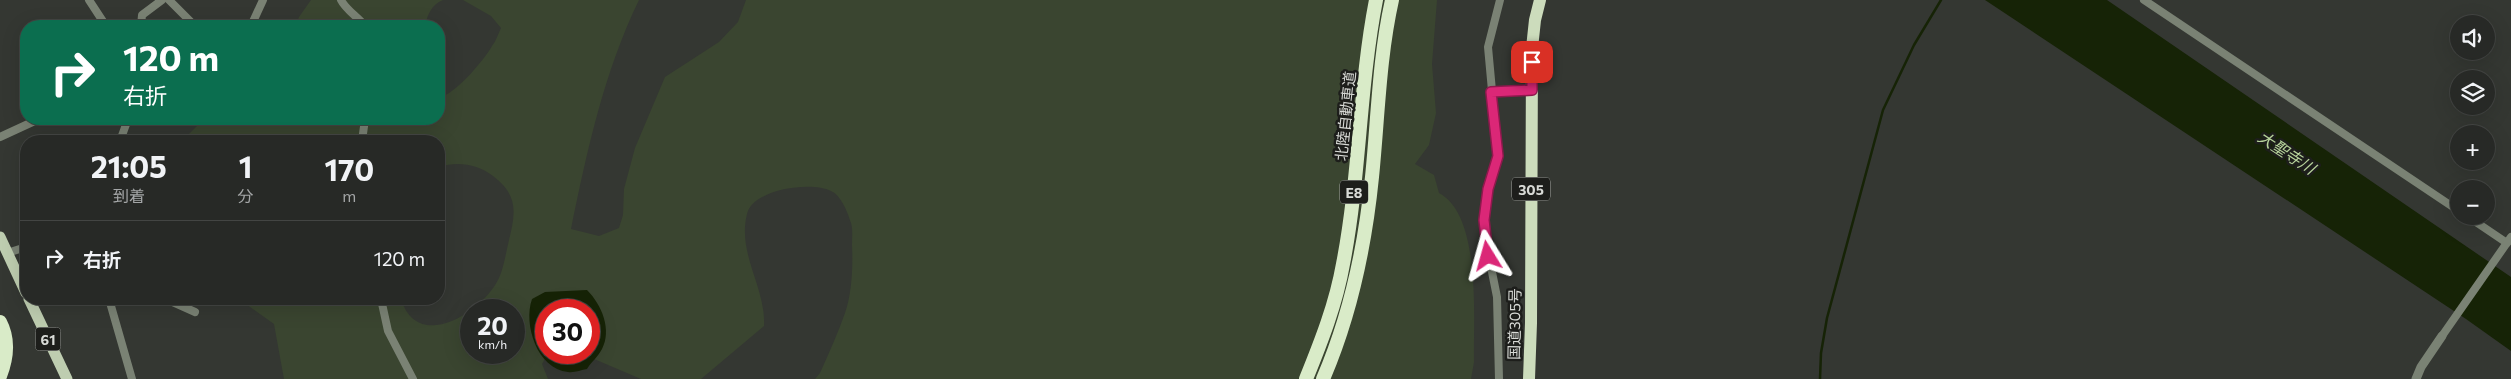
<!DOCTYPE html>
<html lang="ja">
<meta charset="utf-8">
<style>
body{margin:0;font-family:Commissioner,"Noto Sans JP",sans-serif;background:#2f312e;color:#f1f3f6;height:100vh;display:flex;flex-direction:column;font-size:19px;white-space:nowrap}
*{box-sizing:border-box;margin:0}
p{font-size:16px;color:#a4a6a7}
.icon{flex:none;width:28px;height:28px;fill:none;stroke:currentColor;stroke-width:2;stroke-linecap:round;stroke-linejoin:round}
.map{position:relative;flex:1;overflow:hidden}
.sheet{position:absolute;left:20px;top:135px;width:425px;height:170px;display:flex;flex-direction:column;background:#272926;border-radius:20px;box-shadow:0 5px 20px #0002,0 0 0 1px #434543}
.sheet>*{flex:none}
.top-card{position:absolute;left:20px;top:20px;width:425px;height:105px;border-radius:20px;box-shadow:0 5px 20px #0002,0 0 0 1px #434543;background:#0b6e4f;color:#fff;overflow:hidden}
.fabs{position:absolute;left:2450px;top:15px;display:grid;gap:10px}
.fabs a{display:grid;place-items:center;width:45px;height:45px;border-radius:50%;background:#272926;box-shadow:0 5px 20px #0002,0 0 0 1px #434543;font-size:25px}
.speed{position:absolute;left:460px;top:299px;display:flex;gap:10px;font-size:25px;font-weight:700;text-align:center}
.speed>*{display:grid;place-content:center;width:65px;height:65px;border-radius:50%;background:#272926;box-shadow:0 5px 20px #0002,0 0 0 1px #434543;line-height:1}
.speed small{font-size:12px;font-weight:400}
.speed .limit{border:8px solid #d22;background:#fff;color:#111}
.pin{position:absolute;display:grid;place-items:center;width:42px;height:42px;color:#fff;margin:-21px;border-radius:10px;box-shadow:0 2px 8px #0006}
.me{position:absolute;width:55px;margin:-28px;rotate:352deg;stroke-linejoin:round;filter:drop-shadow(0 0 4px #0008)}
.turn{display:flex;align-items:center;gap:18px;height:105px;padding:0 20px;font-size:22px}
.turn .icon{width:65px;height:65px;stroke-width:2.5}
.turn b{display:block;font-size:35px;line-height:42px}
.eta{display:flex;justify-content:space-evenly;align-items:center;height:85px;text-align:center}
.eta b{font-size:30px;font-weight:700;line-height:35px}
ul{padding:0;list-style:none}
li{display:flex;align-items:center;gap:15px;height:75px;padding:0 20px;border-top:1px solid #434543}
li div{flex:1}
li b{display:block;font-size:19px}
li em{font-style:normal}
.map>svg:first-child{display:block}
.green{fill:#3a4530;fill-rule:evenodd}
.water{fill:#162306;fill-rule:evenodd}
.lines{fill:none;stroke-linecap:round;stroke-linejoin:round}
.stream{stroke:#162306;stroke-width:2.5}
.minor{stroke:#7a8274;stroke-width:8}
.tertiary{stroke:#7a8274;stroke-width:9}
.primary{stroke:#becdb0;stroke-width:11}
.trunk{stroke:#ccdcbc;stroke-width:12}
.motorway{stroke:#d9ebc8;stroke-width:14}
.route-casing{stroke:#8e194d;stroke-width:12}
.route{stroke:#db2777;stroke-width:9}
.labels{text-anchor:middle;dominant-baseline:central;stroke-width:5;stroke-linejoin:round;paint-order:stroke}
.shield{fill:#1d1e1b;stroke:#a0a29e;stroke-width:1}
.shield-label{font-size:14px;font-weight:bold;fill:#d8dad6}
.street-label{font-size:15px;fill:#d8dad6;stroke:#1d1e1b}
.water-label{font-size:16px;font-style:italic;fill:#b7d39b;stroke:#1d1e1b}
</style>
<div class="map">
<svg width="2511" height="379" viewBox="0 0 2511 379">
<rect width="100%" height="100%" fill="#343732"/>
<g class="green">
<path d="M311,0h26l2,4 6,-4h98c-12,5 -15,14 -18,26h-129l3,-9z"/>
<path d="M463,0h176c-35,72 -52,151 -68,229l28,7 20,-8 4,-13 1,-26 11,-41 30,-71 54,-35 19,-20 8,-22h691l-5,64 4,49 -7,32 -14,19 19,11 5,18c43,23 34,125 35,169l-3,17h-656l5,-6c9,-20 18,-40 25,-60 7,-20 8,-47 7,-68 0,-7 1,-16 -1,-22 -3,-10 -10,-28 -20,-32 -20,-10 -78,-2 -84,23 -10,40 19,73 17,112l-63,53h-60l-61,-26 9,-1v-42h-43v42l2,1 -6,11 6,15h-264l-10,-55 -35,-25h162c17,55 83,12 98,-21 5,-11 7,-26 10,-38 7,-28 9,-45 -16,-64 -15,-12 -36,-15 -54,-9v-26h-257l22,-22h235v-22c14,0 46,-38 53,-51 4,-5 6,-12 9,-18l-10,-12zM471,310h43v42h-43z"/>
</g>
<g class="water">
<polygon points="1985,0 2107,0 2511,277 2511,351 2466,319"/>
<path d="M587,290c15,15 25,40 15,59 -4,8 -11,13 -15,20 -6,1 -13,4 -19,3 -31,-3 -45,-48 -36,-73l13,-7zM546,310h43v42h-43z"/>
</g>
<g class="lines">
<polyline class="stream" points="1820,379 1821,353 1827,318 1883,110 1914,45 1941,0"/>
<g class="minor">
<polyline points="89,0 106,26"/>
<polyline points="169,0 195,26"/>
<path d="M341,0c5,10 17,17 24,26"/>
<polyline points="2144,0 2459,211"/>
<polyline points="141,26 142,15 162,0"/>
<polyline points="251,26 263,0"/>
<polyline points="1491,92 1532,90"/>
<polyline points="0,137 39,119"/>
<polyline points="120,141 128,119"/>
<polyline points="362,141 365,119"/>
<polyline points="2467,216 2507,243"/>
<polyline points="7,253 26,247"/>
<polyline points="109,299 132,379"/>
<polyline points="166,299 195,312"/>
<polyline points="381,299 388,331 413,379"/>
<polyline points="2442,336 2511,237"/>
<polyline points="1499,379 1497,297 1485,237 1484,220 1488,189 1498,156 1488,47 1500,0"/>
</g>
<polyline class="tertiary" points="2416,379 2421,367 2442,336"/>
<g class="primary">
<polyline points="0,237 26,293"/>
<polyline points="29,299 67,379"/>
</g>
<polyline class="trunk" points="1529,379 1531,323 1532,48 1535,20 1540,0"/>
<g class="motorway">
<path d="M0,322c9,17 7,36 0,54"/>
<path d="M1306,379c15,-37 30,-75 37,-115 17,-87 16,-177 33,-264"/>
<path d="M1323,379c28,-65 42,-132 49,-202 6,-59 7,-119 20,-177"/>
</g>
</g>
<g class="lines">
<defs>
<polyline id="route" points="1488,256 1484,220 1488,189 1498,156 1491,92 1532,90 1532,62"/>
</defs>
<use href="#route" class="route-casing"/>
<use href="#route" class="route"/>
</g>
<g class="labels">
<g class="shield">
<rect x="1512" y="177.5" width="38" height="23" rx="4"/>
<rect x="1340" y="180.5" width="28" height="23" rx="4"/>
<rect x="35.5" y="327.5" width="25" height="23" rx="4"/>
</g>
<g class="shield-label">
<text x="1531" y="189">305</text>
<text x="1354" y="192">E8</text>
<text x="48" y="339">61</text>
</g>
<g class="street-label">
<text transform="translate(1345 116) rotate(-84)">北陸自動車道</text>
<text transform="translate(1514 324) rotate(-89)">国道305号</text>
</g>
<g class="water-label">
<text transform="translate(2287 152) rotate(33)">大聖寺川</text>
</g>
</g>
</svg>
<div class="fabs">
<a><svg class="icon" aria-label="sound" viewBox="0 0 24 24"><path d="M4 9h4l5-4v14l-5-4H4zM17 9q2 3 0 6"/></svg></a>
<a><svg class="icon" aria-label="layers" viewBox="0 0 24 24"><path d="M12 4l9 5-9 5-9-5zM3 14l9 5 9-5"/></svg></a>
<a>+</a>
<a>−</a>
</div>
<div class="speed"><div>20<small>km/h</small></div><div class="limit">30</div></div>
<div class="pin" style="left:1532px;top:62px;background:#d93025"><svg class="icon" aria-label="arrive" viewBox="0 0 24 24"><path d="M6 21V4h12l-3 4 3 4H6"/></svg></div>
<svg class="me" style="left:1488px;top:256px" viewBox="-20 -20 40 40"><path d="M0-17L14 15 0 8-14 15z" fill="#db2777" stroke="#fff" stroke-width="4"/></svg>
<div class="top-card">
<div class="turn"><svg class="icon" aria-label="right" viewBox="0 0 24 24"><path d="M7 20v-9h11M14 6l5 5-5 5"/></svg><div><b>120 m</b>右折</div></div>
</div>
<section class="sheet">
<div class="eta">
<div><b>21:05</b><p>到着</p></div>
<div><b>1</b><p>分</p></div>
<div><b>170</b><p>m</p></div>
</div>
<ul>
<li><svg class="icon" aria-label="right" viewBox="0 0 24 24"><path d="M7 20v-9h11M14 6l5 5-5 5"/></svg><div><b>右折</b></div><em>120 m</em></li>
</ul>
</section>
</div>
